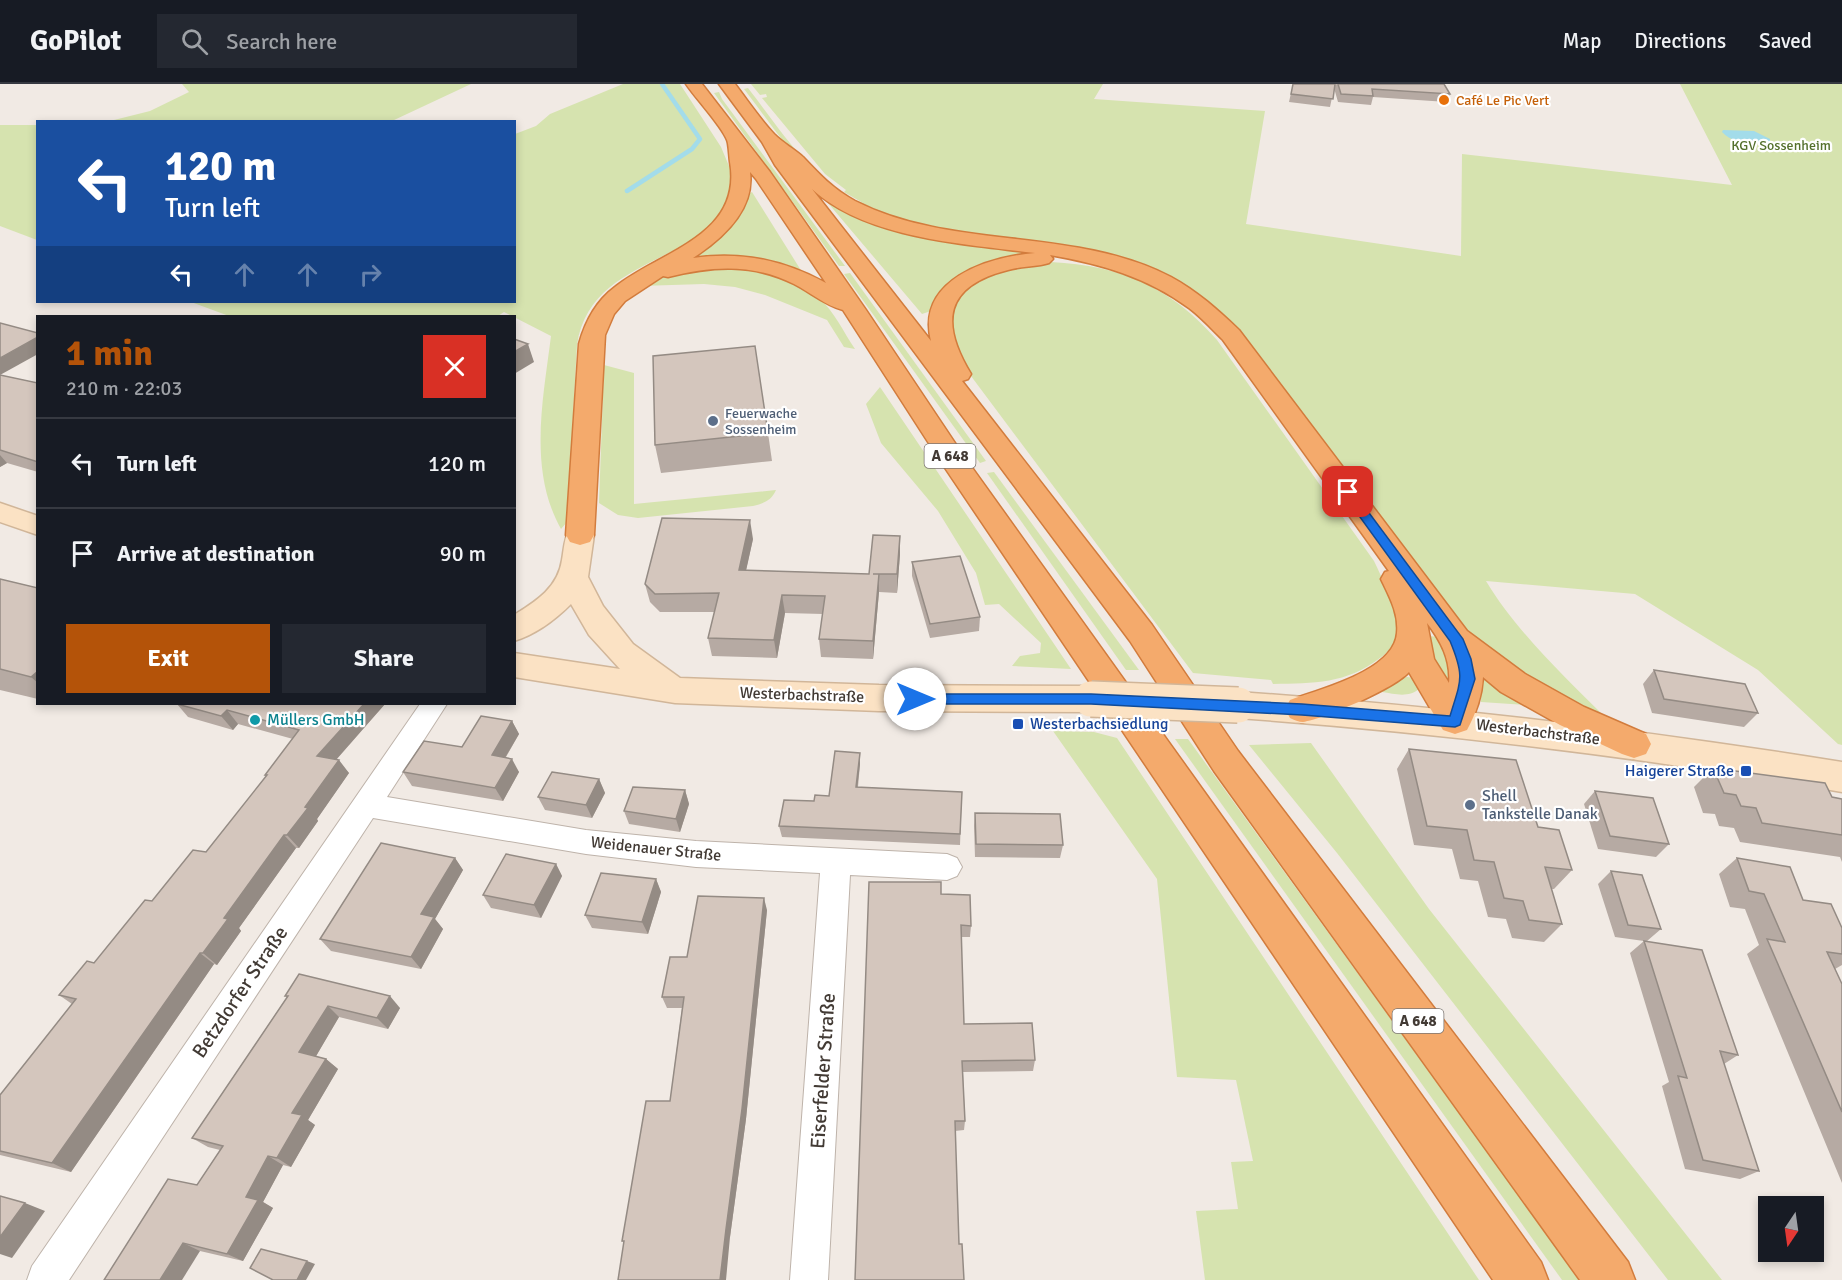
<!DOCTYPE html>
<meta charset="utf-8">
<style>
body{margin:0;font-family:Signika,sans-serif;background:#242831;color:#f1f3f6;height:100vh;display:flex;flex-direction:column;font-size:22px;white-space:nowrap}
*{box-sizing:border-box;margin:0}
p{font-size:20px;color:#9ea1a6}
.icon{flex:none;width:33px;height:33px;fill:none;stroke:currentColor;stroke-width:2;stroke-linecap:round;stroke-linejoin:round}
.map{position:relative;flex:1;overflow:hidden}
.panel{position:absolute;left:36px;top:231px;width:480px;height:390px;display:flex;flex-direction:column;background:#171b24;border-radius:0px;box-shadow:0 3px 9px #0003}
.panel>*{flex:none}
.hud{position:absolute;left:36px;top:36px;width:480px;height:183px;border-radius:0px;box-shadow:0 3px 9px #0003;background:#1a4fa0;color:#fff;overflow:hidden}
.needle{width:39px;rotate:193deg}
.controls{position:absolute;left:1758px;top:1112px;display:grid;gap:12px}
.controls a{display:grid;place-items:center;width:66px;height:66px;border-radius:0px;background:#171b24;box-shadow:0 3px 9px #0003;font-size:30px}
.pin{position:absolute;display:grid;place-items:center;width:51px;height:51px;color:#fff;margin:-26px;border-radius:12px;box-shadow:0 3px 9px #0006}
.me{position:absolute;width:66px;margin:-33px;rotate:90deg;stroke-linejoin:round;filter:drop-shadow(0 0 4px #0008)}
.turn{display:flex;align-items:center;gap:21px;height:126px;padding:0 30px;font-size:27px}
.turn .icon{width:78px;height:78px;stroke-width:2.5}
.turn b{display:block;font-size:42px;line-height:51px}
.lanes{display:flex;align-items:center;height:57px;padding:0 30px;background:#0003;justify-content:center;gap:30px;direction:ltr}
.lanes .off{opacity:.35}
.round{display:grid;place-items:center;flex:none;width:63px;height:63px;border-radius:0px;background:#242831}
.headline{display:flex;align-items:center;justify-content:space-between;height:102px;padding:0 30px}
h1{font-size:36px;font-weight:800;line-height:45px;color:#b45309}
.cta{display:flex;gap:12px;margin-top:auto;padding:12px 30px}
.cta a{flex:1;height:69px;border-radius:0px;background:#b45309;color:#fff;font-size:24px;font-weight:800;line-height:69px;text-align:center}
.cta a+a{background:#242831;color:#f1f3f6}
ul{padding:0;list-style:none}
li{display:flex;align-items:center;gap:18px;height:90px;padding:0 30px;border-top:2px solid #363941}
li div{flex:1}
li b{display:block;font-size:22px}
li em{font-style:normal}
header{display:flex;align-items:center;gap:36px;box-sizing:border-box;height:84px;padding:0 30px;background:#171b24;border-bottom:2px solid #363941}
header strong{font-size:28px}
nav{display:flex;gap:33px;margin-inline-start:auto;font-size:21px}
.search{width:420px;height:54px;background:#242831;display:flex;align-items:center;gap:15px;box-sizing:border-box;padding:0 21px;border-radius:0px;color:#9ea1a6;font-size:22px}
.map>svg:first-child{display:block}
.green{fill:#d6e3af}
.water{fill:#a3dcea}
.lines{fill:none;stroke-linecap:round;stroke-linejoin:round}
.stream{stroke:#a3dcea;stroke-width:4.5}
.minor-casing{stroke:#beb3aa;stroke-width:2}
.secondary-casing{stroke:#d1b699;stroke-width:3}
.motorway-casing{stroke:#d27c3d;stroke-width:3}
.minor{fill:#fff;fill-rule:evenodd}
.secondary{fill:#fbe2c4;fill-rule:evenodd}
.motorway{fill:#f4aa6c;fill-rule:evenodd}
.secondary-bridge-casing{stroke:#d1b699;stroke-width:38;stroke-linecap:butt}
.secondary-bridge{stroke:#fbe2c4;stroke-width:35}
.wall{fill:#b6aaa3}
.shaded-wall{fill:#948b84}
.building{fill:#d4c6bd;stroke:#948b84;stroke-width:1.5}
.route{fill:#1a73e8;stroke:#114b97;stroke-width:1.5}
.food-dot{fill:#e8710a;stroke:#fff;stroke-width:2}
.service-dot{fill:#5c6f8a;stroke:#fff;stroke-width:2}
.culture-dot{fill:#0f9aa8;stroke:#fff;stroke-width:2}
.transit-dot{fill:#1a4fb4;stroke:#fff;stroke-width:2}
.labels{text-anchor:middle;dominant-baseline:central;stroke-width:4.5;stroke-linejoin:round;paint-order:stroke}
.far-food-label{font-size:14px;fill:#c56008;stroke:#fff;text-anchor:start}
.far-park-label{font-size:14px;fill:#54702c;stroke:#fff}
.far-service-label{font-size:14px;fill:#4e5e75;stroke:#fff;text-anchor:start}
.shield{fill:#fff;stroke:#7b7571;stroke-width:1.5}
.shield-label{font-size:15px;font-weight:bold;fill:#423a34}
.street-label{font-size:16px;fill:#423a34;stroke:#fff}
.culture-label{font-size:16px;fill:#0d838f;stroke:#fff;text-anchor:start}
.transit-label{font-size:16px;fill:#164399;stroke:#fff;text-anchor:start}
.service-label{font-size:16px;fill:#4e5e75;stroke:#fff;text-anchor:start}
.near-street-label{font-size:20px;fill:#423a34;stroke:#fff}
</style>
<header>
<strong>GoPilot</strong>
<div class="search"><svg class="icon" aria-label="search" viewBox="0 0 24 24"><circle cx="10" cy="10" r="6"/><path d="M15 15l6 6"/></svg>Search here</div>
<nav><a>Map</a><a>Directions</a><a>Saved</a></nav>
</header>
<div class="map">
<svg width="1842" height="1196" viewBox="0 0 1842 1196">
<rect width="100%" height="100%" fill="#f1eae4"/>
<g class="green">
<polygon points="182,0 471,0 392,37 110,37 150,27 189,8"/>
<path d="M623,0h57l41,63 13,31c-4,11 -6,26 -12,35 -7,13 -23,23 -35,30 -47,27 -101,41 -110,102l-10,177 -6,7c-33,-59 -18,-129 -10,-193l-47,-24 -6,4h-269l-38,-14h323l1,-168 21,-8 14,-12z"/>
<path d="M751,0h352l-9,15 171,12 -19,113 215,32 1,-102 270,31 -52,-101h162v661l-4,-1 -80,-74 -123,-76 -149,-13c28,47 77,95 117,134 -24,-8 -48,-15 -70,-28 -26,-15 -50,-38 -71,-60l-227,-297c-16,-16 -32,-33 -51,-45 -104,-62 -239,-27 -342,-89 -40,-23 -70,-71 -98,-107l4,-1c29,37 70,102 115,115l-19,-11 2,-2 -21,-16 -63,-76 5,-1 -1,-3 -6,1z"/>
<polygon points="719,8 722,15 845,182 839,182 714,9"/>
<polygon points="0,41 37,41 37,156 0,142"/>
<polygon points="752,108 802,188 679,178 748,110"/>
<polygon points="828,119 866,134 1043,169 945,205 931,227 922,230"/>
<path d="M1051,178c71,4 118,24 166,78l157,221c9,19 27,55 22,76 -2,9 -9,16 -16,21 -34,26 -66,25 -107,26l-2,-4 -78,-7 -231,-309c-4,-9 -10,-20 -12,-30 -10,-55 61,-70 101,-72z"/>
<path d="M715,182c39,4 74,6 105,33 14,12 24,34 35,50l-11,-2 -17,-27 -62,-25 -30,-8 -31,-3 -64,2 27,-11z"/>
<polygon points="850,189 986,377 980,379 844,190"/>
<path d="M604,281l30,8v131l142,-14c-5,11 -12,13 -23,16l-115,12 -20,-3 -19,-12z"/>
<polygon points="880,303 1071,585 1012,582 1020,572 1040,569 1041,559 999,520 985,521 976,489 938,427 881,359 866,320"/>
<polygon points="994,388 1139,586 1126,586 987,389"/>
<polygon points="1428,552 1440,553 1453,585 1450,598 1435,582"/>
<polygon points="1481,590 1526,621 1481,618"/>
<path d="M1407,593l7,1 5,6v5c-11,9 -24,5 -37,3l16,-14z"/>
<polygon points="1053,647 1094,648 1117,654 1479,1196 1205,1196 1196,1127 1238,1125 1231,1078 1253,1077 1236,996 1177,993 1157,795"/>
<polygon points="1175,655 1188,655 1580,1196 1562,1196"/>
<polygon points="1311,659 1429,825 1722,1196 1668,1196 1337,769 1249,661"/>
</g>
<path class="water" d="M1723,46l31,1 16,8v3c-16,1 -36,3 -48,-10z"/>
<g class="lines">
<polyline class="stream" points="627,107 692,65 700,55 662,0"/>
<defs>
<polygon id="minor" points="420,620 447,620 387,713 586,746 696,757 947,770 957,774 962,783 957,792 947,796 850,791 828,1196 790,1196 820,789 696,783 586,770 373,734 69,1196 27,1196 32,1182"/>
<g id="secondary">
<polygon points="0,419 38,432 38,451 0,438"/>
<path d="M580,441l10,3 4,7 -6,42 15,29 30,38 47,34 199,7 212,1 12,4 5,9 -5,9 -12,4 -212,-1 -204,-8 -161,-26v-24l106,16 -31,-34 -18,-31c-15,15 -36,31 -57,37v-26c23,-14 44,-28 48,-55 2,-11 2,-22 8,-32z"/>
<path d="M1238,608c203,14 404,38 604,70v30c-200,-35 -401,-59 -604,-74l-12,-4 -5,-9 5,-9z"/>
</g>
<g id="motorway">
<path d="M686,0h16l68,88 96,138 97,145 578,807 7,18h-55l-554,-821 -96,-149c-17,-4 -33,-18 -49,-26 -42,-21 -82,-18 -126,-7l-5,-1 -38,25 -11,13 -9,21 -11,200 -4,7 -10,3 -10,-3 -4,-7 13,-191c6,-22 17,-43 36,-57 45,-36 128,-51 115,-125 -1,-7 -1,-17 -3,-22 -6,-15 -31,-41 -41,-56zM750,88l6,7 70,104c-43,-23 -85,-32 -133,-25 29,-19 62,-48 57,-86z"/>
<path d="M719,0h16c13,17 25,35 39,50 9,9 20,15 29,23 16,17 30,32 52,44 98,50 218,25 316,76 26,14 47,33 68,53l228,301 58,43 59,33 62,27 5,10 -5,10 -12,4 -12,-4 -62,-29 -59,-33 -18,-15c-1,18 -7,37 -16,53l-12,4 -12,-4 -34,-58c-14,16 -85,47 -106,50 -4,0 -9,-2 -13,-4l-5,-9 5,-9c30,-11 104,-29 107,-67 2,-20 -8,-37 -16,-54l4,-7 4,-1 -166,-231c-11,-11 -22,-23 -34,-32 -42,-31 -88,-44 -139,-53l3,4 -4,4c-13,4 -27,3 -41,7 -64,16 -68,53 -37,104l-3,5 -6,2 190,244 86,126 390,511 7,18h-55l-366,-509 -84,-130 -355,-476 -13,-23zM812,105c54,50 153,55 223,64 -48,4 -119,27 -104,88zM1427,539c14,18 24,37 22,60l-15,-24z"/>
</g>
</defs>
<use href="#minor" class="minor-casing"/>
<use href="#secondary" class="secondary-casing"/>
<use href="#motorway" class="motorway-casing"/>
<use href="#minor" class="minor"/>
<use href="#secondary" class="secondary"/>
<use href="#motorway" class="motorway"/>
<defs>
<polyline id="secondary-bridge" points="1091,615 1238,621"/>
</defs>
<use href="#secondary-bridge" class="secondary-bridge-casing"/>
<use href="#secondary-bridge" class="secondary-bridge"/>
</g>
<g class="wall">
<polygon points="1293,0 1444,0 1450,10 1447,18 1373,13 1371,21 1338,18 1334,4 1330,23 1289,18"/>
<polygon points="0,291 38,299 38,388 7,379 0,383"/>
<polygon points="768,349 772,377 661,389 655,361"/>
<polygon points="900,452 900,470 897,509 879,508 873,575 821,573 819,555 823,530 785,529 777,574 712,572 708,554 715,528 660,528 650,518 645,500 753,455 746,486 869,490"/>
<polygon points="912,478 980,533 979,547 930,554 912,492"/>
<polygon points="0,495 38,504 38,615 0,606"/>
<polygon points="1654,586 1758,629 1744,643 1652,629 1643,600"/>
<polygon points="177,620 385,620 336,676 349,689 317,735 318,737 299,764 296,764 239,844 241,847 217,881 214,880 71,1088 0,1071 0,1011 72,920 59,911 94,879 152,817 206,768 266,693 265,691 293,655 238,640 233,646 188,633"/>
<polygon points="512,637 519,650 506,673 519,688 503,717 412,702 403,688 462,663"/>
<polygon points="1409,665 1538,743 1572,786 1554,805 1551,805 1562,840 1544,858 1512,854 1506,835 1488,833 1478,797 1460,795 1452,765 1414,761 1397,685"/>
<polygon points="860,669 860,680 858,703 962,708 960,761 782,753 779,742 814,717 829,712"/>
<polygon points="1713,684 1832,713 1842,715 1842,778 1840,773 1740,758 1734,744 1719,742 1715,730 1703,729 1694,703"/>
<polygon points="599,695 605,709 592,734 545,726 538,713"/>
<polygon points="685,706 689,720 680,748 629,740 624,727"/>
<polygon points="1595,707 1669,760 1656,773 1598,765 1584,720"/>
<polygon points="975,729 1063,761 1060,774 975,773 974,742"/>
<polygon points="455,774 463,786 435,835 443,845 421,885 331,867 320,855"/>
<polygon points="1737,774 1803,816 1842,844 1842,881 1835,885 1842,900 1842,1099 1747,870 1759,861 1745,825 1730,823 1719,790"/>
<polygon points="556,780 562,792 541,834 491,824 483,811"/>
<polygon points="1611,787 1661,845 1647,857 1738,971 1724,980 1759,1087 1740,1095 1685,1085 1662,1002 1669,998 1630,869 1644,857 1615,853 1598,800"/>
<polygon points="656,795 661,808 648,850 592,844 585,831"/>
<polygon points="869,798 941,810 971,842 970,853 961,853 964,940 1035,976 1033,987 963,988 965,1037 964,1046 955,1047 959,1160 964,1196"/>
<polygon points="767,826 746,1035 730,1153 624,1159 622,1157 670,1017 682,924 667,924 662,913 687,873"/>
<polygon points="285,912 400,924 388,945 339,933 316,972 326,975 338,985 308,1036 315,1041 291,1083 283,1081 263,1118 273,1124 243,1177 200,1167 104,1196 197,1101 220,1066 208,1063 192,1054 287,913"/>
</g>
<g class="shaded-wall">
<polygon points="38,253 38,270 0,291 0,274"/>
<polygon points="528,260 534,278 514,290 514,268"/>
<polygon points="0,371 7,379 0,383"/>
<polygon points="750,436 753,455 742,505 739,486"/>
<polygon points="900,452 900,470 897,509 897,490"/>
<polygon points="879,490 879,508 873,575 873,557"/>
<polygon points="782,511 785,529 777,574 774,556"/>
<polygon points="38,587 38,599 31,593"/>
<polygon points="364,620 385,620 327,686 317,672"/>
<polygon points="227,626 238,640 233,646 221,632"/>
<polygon points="512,637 519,650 499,684 492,671"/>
<polygon points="860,669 860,680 856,714 856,703"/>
<polygon points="512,675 519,688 503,717 495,704"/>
<polygon points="339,676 349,689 317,735 318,737 299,764 287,751 305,723"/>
<polygon points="599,695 605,709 592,734 586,721"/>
<polygon points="685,706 689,720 680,748 676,735"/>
<polygon points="284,751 296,764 239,844 241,847 217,881 203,869 224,834"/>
<polygon points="455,774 463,786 435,835 443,845 421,885 411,873 421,830"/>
<polygon points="556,780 562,792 541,834 534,821"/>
<polygon points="656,795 661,808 648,850 642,838"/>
<polygon points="764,814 767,826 746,1035 730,1153 726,1196 720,1196"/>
<polygon points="200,869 214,880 71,1088 52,1079"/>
<polygon points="390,912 400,924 388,945 377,934"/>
<polygon points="328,922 339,933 312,979 299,968"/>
<polygon points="326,975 338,985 308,1036 315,1041 291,1083 277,1074 292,1029"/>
<polygon points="268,1072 283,1081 263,1118 273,1124 243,1177 227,1170 246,1113"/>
<polygon points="25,1119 45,1127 12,1174 0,1170 0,1153"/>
<polygon points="183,1159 200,1167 182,1196 160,1196"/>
<polygon points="307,1177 315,1180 306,1196 297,1196"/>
</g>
<g class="building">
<polygon points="1293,0 1335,0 1333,15 1291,10"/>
<polygon points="1338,0 1444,0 1450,10 1372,5 1373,12 1341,10"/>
<polygon points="0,239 38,249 38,253 0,274"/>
<polygon points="514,255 528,260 514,268"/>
<polygon points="755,262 768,349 655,361 653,272"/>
<polygon points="0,291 38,299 38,378 0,366"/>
<polygon points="662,434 750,436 739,486 869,490 873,451 900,452 897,490 873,490 879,490 873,557 819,555 825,512 782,511 774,556 708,554 719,509 655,510 645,500"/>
<polygon points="960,472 980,533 930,540 912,478"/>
<polygon points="0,495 38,504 38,587 31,593 0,585"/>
<polygon points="1654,586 1745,600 1758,629 1664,615"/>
<polygon points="177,620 364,620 317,672 339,676 305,723 308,724 287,751 284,751 224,834 228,835 203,869 200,869 52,1079 0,1067 0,1011 76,915 59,911 87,877 94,879 145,816 152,817 193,766 206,768 267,691 265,691 299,646 227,626 221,632"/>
<polygon points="481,632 512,637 492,671 512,675 495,704 403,688 424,657 462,663"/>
<polygon points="1409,665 1516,676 1538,743 1559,746 1572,786 1545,783 1562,840 1529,836 1523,817 1504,814 1494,778 1474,776 1467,746 1427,742"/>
<polygon points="835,667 860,669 856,703 962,708 960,750 779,742 784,716 814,717 815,711 829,712"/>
<polygon points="1713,684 1825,699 1832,713 1842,715 1842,751 1762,739 1756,724 1741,722 1736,711 1724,709"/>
<polygon points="552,688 599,695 586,721 538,713"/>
<polygon points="633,703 685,706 676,735 624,727"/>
<polygon points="1595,707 1653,714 1669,760 1610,752"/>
<polygon points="975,729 1060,730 1063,761 976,760"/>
<polygon points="381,759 455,774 421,830 434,833 411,873 320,855"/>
<polygon points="506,770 556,780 534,821 483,811"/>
<polygon points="1737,774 1790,783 1803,816 1831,820 1842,844 1842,870 1827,868 1842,900 1842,1028 1767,855 1785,858 1764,810 1749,807"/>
<polygon points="1611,787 1642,791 1661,845 1628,841"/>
<polygon points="601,789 656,795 642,838 585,831"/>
<polygon points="869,798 941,798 941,810 970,811 971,842 961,841 964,940 1032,939 1035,976 962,977 965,1037 955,1037 959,1160 962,1160 964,1196 855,1196"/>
<polygon points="698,812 764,814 742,1025 726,1145 720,1196 618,1196 624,1157 622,1157 646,1017 670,1017 684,913 662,913 670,873 687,873"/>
<polygon points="1644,857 1702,866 1738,971 1720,967 1759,1087 1703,1076 1678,992 1687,994"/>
<polygon points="299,890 390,912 377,934 328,922 299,968 326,975 292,1029 302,1031 277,1074 268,1072 246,1113 258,1116 227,1170 183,1159 160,1196 104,1196 168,1095 197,1101 223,1062 192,1054 288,912 285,912"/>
<polygon points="0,1112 25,1119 0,1153"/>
<polygon points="261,1165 307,1177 297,1196 273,1196 250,1184"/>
</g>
<path class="route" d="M1348,405l4,1 111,149 8,20 4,20 -15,46 -5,2 -153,-12 -211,-11h-176l-7,-5 7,-5h176l211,10 148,12c11,-36 15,-39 0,-75l-106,-146v-5z"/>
<circle class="food-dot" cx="1444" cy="16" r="6"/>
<g class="service-dot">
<circle cx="713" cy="337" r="6"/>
<circle cx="1470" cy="721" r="6"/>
</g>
<circle class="culture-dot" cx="255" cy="636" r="6"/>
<g class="transit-dot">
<rect x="1012" y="634" width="12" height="12" rx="3"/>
<rect x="1740" y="681" width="12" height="12" rx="3"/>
</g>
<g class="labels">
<g class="far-food-label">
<text x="1456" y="16">Café Le Pic Vert</text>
</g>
<g class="far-park-label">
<text x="1781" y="61">KGV Sossenheim</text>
</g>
<g class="far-service-label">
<text x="725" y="329">Feuerwache<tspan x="725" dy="16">Sossenheim</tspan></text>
</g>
<g class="shield">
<rect x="924.5" y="360" width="51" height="24" rx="4.5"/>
<rect x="1392.5" y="925" width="51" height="24" rx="4.5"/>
</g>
<g class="shield-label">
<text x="950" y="372">A 648</text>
<text x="1418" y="937">A 648</text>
</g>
<g class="street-label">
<text transform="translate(802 611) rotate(2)">Westerbachstraße</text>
<text transform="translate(1538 648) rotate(7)">Westerbachstraße</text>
<text transform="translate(656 765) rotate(6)">Weidenauer Straße</text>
</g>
<g class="culture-label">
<text x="267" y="636">Müllers GmbH</text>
</g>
<g class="transit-label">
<text x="1030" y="640">Westerbachsiedlung</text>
<text x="1734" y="687" text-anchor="end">Haigerer Straße</text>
</g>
<g class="service-label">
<text x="1482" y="712">Shell<tspan x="1482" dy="18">Tankstelle Danak</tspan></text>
</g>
<g class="near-street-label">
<text transform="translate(240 908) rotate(-56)">Betzdorfer Straße</text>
<text transform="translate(823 987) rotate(-86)">Eiserfelder Straße</text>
</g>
</g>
</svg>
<div class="controls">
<a><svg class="needle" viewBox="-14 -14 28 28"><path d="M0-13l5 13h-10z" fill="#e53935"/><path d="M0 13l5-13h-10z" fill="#9ea1a6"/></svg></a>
</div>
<div class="pin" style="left:1348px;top:408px;background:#d93025"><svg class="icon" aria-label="arrive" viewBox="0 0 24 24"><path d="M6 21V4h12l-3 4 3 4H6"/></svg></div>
<svg class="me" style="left:915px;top:615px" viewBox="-20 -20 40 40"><circle r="19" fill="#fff"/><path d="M0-13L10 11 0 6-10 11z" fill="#1a73e8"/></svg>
<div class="hud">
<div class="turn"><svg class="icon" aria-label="left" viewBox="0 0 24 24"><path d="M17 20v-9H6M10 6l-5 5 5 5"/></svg><div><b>120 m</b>Turn left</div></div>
<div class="lanes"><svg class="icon" aria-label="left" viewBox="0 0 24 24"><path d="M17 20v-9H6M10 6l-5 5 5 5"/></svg><svg class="icon off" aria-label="ahead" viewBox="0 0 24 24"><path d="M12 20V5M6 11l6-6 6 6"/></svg><svg class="icon off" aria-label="ahead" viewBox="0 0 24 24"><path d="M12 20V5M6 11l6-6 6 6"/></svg><svg class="icon off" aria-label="right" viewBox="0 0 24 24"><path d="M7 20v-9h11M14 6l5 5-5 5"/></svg></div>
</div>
<section class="panel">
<div class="headline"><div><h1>1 min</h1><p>210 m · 22:03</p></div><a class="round" style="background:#d93025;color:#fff"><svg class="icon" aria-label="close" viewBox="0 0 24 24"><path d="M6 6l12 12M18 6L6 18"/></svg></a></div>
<ul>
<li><svg class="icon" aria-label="left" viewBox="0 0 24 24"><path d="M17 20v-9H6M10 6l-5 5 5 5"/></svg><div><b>Turn left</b></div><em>120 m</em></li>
<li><svg class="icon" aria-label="arrive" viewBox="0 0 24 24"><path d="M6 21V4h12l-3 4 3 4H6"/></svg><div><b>Arrive at destination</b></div><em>90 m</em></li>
</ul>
<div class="cta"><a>Exit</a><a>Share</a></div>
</section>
</div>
